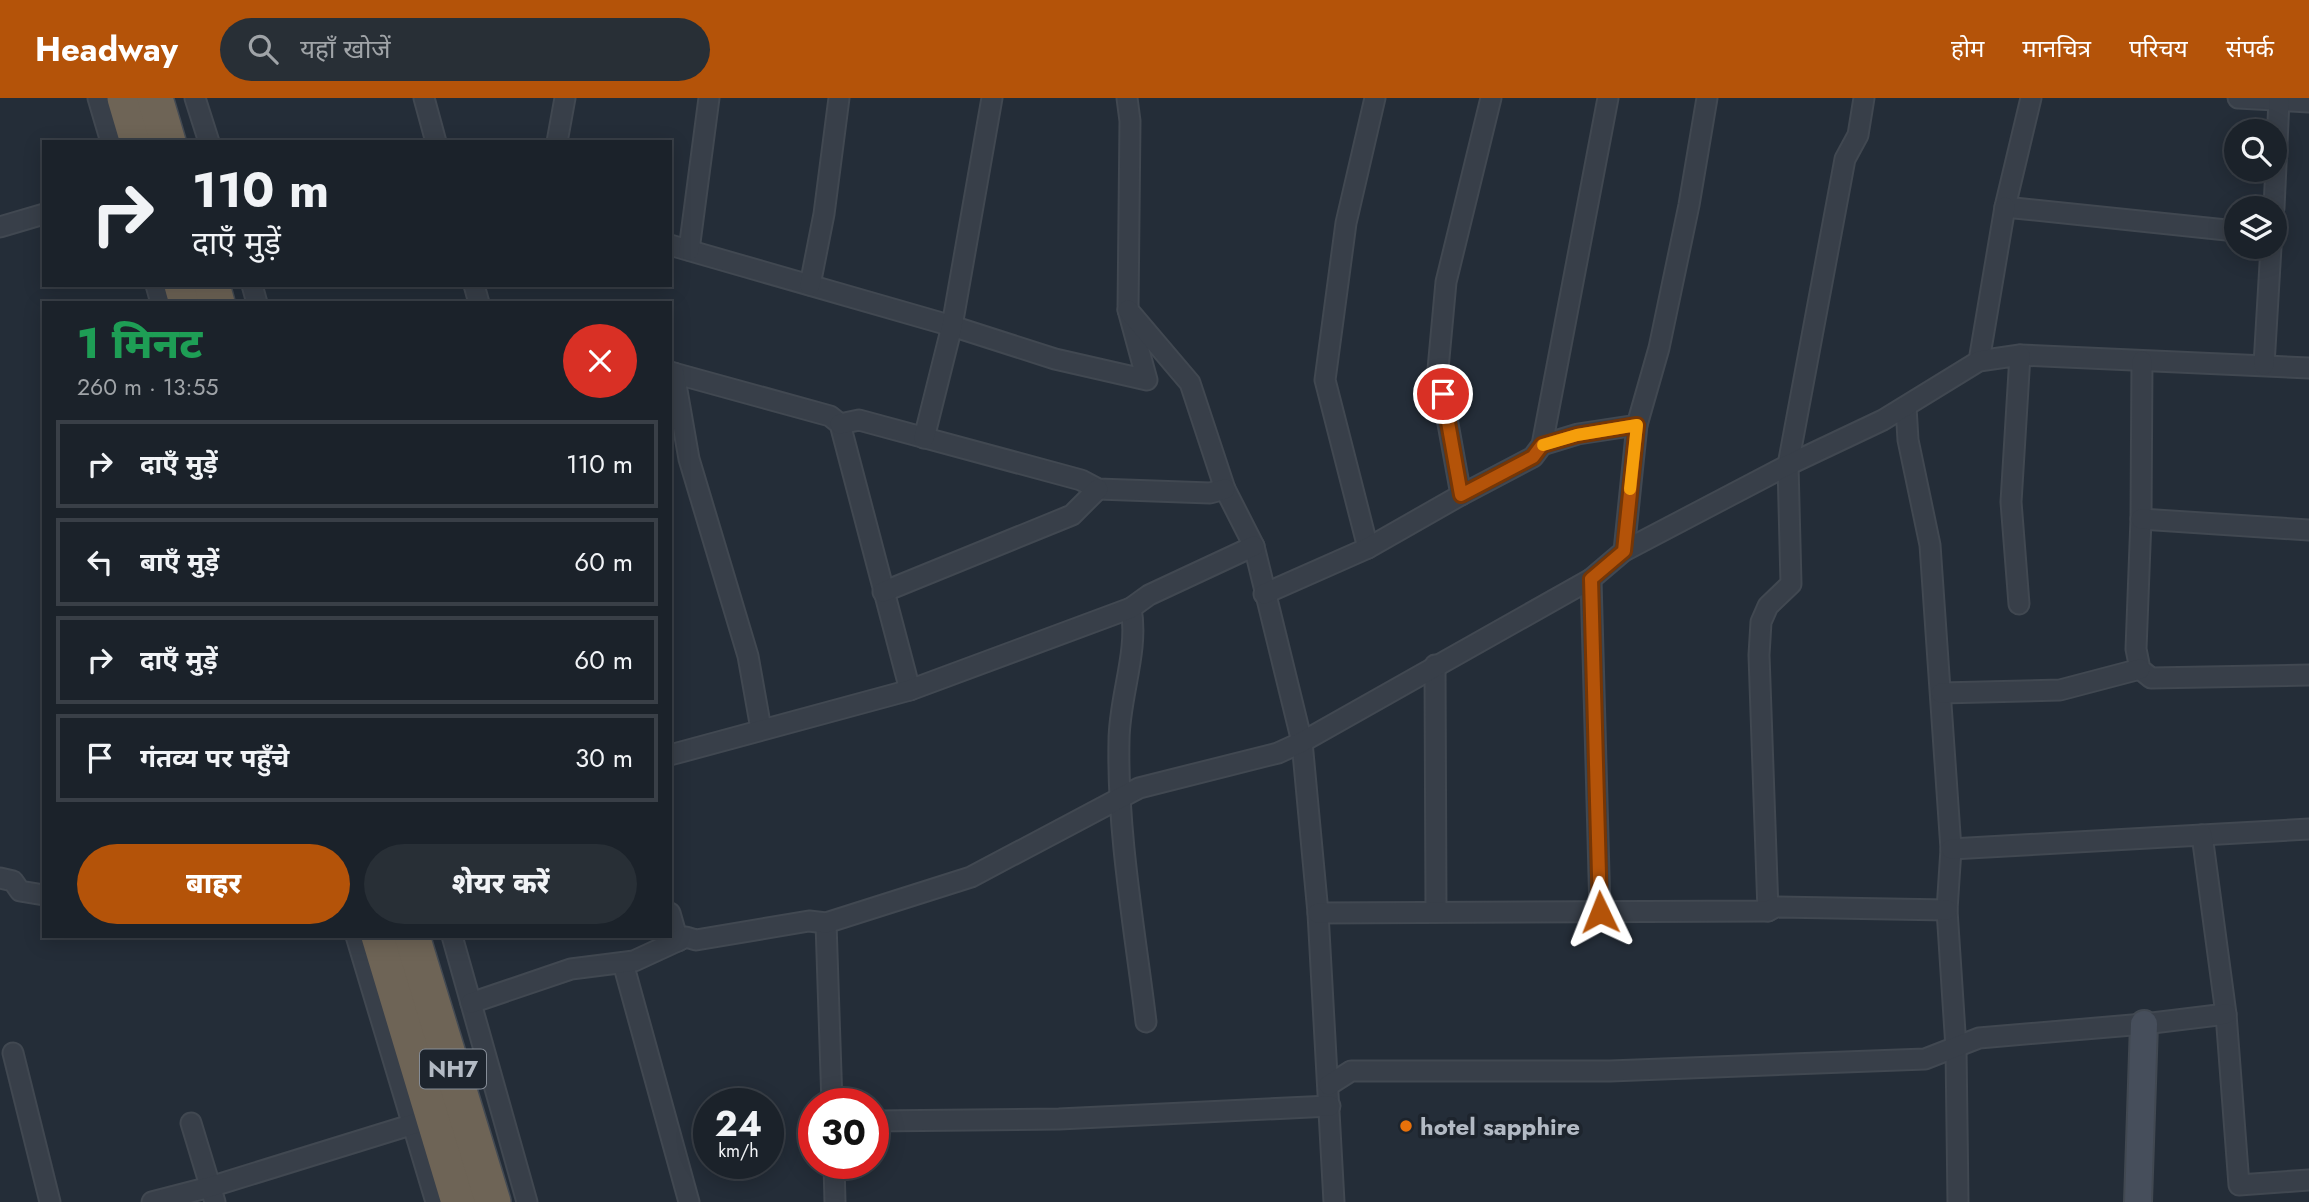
<!DOCTYPE html>
<html lang="hi">
<meta charset="utf-8">
<style>
body{margin:0;font-family:Jost,"Noto Sans Devanagari",sans-serif;background:#282f36;color:#f1f3f6;height:100vh;display:flex;flex-direction:column;font-size:26px;white-space:nowrap}
*{box-sizing:border-box;margin:0}
p{font-size:23px;color:#a0a4a8}
.icon{flex:none;width:38px;height:38px;fill:none;stroke:currentColor;stroke-width:2;stroke-linecap:round;stroke-linejoin:round}
.map{position:relative;flex:1;overflow:hidden}
.side{position:absolute;left:42px;top:203px;width:630px;height:637px;display:flex;flex-direction:column;background:#1b222a;border-radius:0px;box-shadow:0 4px 18px #0003,0 0 0 2px #393f47}
.side>*{flex:none}
.banner{position:absolute;left:42px;top:42px;width:630px;height:147px;border-radius:0px;box-shadow:0 4px 18px #0003,0 0 0 2px #393f47;background:#1b222a;color:#f1f3f6;overflow:hidden}
.tools{position:absolute;left:2224px;top:21px;display:grid;gap:14px}
.tools a{display:grid;place-items:center;width:63px;height:63px;border-radius:50%;background:#1b222a;box-shadow:0 4px 18px #0003,0 0 0 2px #393f47;font-size:35px}
.speed{position:absolute;left:693px;top:990px;display:flex;gap:14px;font-size:35px;font-weight:700;text-align:center}
.speed>*{display:grid;place-content:center;width:91px;height:91px;border-radius:50%;background:#1b222a;box-shadow:0 4px 18px #0003,0 0 0 2px #393f47;line-height:1}
.speed small{font-size:18px;font-weight:400}
.speed .limit{border:10px solid #d22;background:#fff;color:#111}
.pin{position:absolute;display:grid;place-items:center;width:60px;height:60px;color:#fff;margin:-30px;border:4px solid #fff;border-radius:50%;box-shadow:0 2px 7px #0007}
.me{position:absolute;width:77px;margin:-38px;rotate:358deg;stroke-linejoin:round;filter:drop-shadow(0 0 5px #0008)}
.turn{display:flex;align-items:center;gap:24px;height:147px;padding:0 35px;font-size:32px}
.turn .icon{width:91px;height:91px;stroke-width:2.5}
.turn b{display:block;font-size:49px;line-height:60px}
.round{display:grid;place-items:center;flex:none;width:74px;height:74px;border-radius:37px;background:#282f36}
.overview{display:flex;align-items:center;justify-content:space-between;height:119px;padding:0 35px}
h1{font-size:42px;font-weight:800;line-height:52px;color:#1e9e55}
.primary-button{display:flex;gap:14px;margin-top:auto;padding:14px 35px}
.primary-button a{flex:1;height:80px;border-radius:42px;background:#b45309;color:#fff;font-size:28px;font-weight:800;line-height:80px;text-align:center}
.primary-button a+a{background:#282f36;color:#f1f3f6}
ul{padding:0;list-style:none}
li{display:flex;align-items:center;gap:21px;height:88px;margin:0 14px 10px;padding:0 21px;border:4px solid #393f47;border-radius:0px}
li div{flex:1}
li b{display:block;font-size:26px}
li em{font-style:normal}
header{display:flex;align-items:center;gap:42px;box-sizing:border-box;height:98px;padding:0 35px;background:#b45309;color:#fff}
header strong{font-size:33px}
nav{display:flex;gap:38px;margin-inline-start:auto;font-size:24px}
.search{width:490px;height:63px;background:#282f36;display:flex;align-items:center;gap:18px;box-sizing:border-box;padding:0 24px;border-radius:38px;color:#a0a4a8;font-size:26px}
.map>svg:first-child{display:block}
.lines{fill:none;stroke-linecap:round;stroke-linejoin:round}
.street-casing{stroke:#414851;stroke-width:23}
.secondary-casing{stroke:#414851;stroke-width:30}
.highway-casing{stroke:#434a53;stroke-width:38}
.street{stroke:#383f49;stroke-width:19}
.secondary{stroke:#464e5b;stroke-width:26}
.highway{stroke:#6e6456;stroke-width:35}
.route-casing{stroke:#753606;stroke-width:18}
.route{stroke:#b45309;stroke-width:12}
.slow{stroke:#f59e0b;stroke-width:12}
.food-dot{fill:#e8710a;stroke:#1d242d;stroke-width:2.5}
.labels{text-anchor:middle;dominant-baseline:central;stroke-width:7;stroke-linejoin:round;paint-order:stroke}
.shield{fill:#1d242d;stroke:#868d97;stroke-width:2}
.shield-label{font-size:23px;font-weight:bold;fill:#b3bac4}
.poi-label{font-size:24px;font-weight:bold;fill:#b3bac4;stroke:#1d242d;text-anchor:start}
</style>
<header>
<strong>Headway</strong>
<div class="search"><svg class="icon" aria-label="search" viewBox="0 0 24 24"><circle cx="10" cy="10" r="6"/><path d="M15 15l6 6"/></svg>यहाँ खोजें</div>
<nav><a>होम</a><a>मानचित्र</a><a>परिचय</a><a>संपर्क</a></nav>
</header>
<div class="map">
<svg width="2309" height="1104" viewBox="0 0 2309 1104">
<rect width="100%" height="100%" fill="#242d38"/>
<g class="lines">
<defs>
<g id="street">
<polyline points="98,0 111,44"/>
<polyline points="195,0 209,44"/>
<polyline points="424,0 436,44"/>
<polyline points="2031,0 2005,109 2236,133"/>
<polyline points="2238,0 2309,4"/>
<polyline points="557,44 565,0"/>
<polyline points="2274,110 2279,2"/>
<polyline points="0,129 44,116"/>
<polyline points="670,147 952,228 1055,261 1147,282 1128,212 1130,23 1127,0"/>
<polyline points="689,152 709,0"/>
<polyline points="156,187 161,205"/>
<polyline points="252,187 257,205"/>
<polyline points="474,187 479,205"/>
<polyline points="810,187 824,116 839,0"/>
<polyline points="1128,212 1190,285 1225,391 1254,448 1302,644 1318,815 1334,1104"/>
<polyline points="2020,257 2309,270"/>
<polyline points="1979,263 2005,109"/>
<polyline points="2142,263 2141,421 2136,551 2140,571 2151,580 2309,577"/>
<polyline points="2264,267 2271,149"/>
<polyline points="670,274 830,318 840,326 910,592"/>
<polyline points="674,275 689,361 748,558 761,631"/>
<polyline points="1906,309 1908,342 1930,447 1951,751 1947,812 1956,950 1958,1104"/>
<polyline points="840,326 859,322 1081,382 1098,391 1210,395 1225,391"/>
<polyline points="924,340 952,228 992,0"/>
<polyline points="1542,347 1578,336 1637,327"/>
<polyline points="1461,397 1438,271 1446,184 1491,0"/>
<polyline points="2141,421 2309,432"/>
<polyline points="1368,450 1325,282 1346,125 1375,0"/>
<polyline points="1624,453 1637,327 1659,250 1689,107 1707,0"/>
<polyline points="1591,481 1600,814"/>
<polyline points="883,494 1072,417 1098,391"/>
<polyline points="1264,496 1368,450 1461,397 1533,359 1542,347 1608,0"/>
<path d="M1131,510c8,44 -12,89 -12,133 -2,92 16,190 27,281"/>
<polyline points="1435,567 1436,814"/>
<polyline points="1941,595 2060,592 2140,571"/>
<polyline points="670,657 910,592 1131,510 1149,497 1254,448"/>
<polyline points="2202,737 2309,731"/>
<polyline points="1951,751 2202,737 2226,916 2239,1087 2309,1082"/>
<polyline points="0,780 13,783 20,793 44,797"/>
<polyline points="1768,813 1759,557 1761,524 1768,508 1791,486 1788,367 1845,61 1858,37 1864,0"/>
<polyline points="670,815 678,843"/>
<polyline points="1318,815 1768,813 1776,809 1947,812"/>
<polyline points="826,825 832,1006"/>
<polyline points="356,838 436,1104"/>
<polyline points="452,838 527,1104"/>
<polyline points="623,865 689,1104"/>
<polyline points="471,905 571,871 634,863 686,839 696,842 809,823 826,825 971,779 1139,690 1278,655 1302,644 1591,481 1624,453 1788,367 1883,322 1979,263 2020,257 2011,404 2019,506"/>
<polyline points="13,955 50,1104"/>
<polyline points="1329,987 1351,973 1610,973 1925,961 1979,940 2144,926 2226,916"/>
<polyline points="873,1023 1059,1021 1330,1008"/>
<polyline points="191,1025 215,1104"/>
<polyline points="834,1066 835,1104"/>
<polyline points="152,1104 210,1089 433,1020"/>
</g>
<polyline id="secondary" points="2138,1104 2144,926"/>
<g id="highway">
<polyline points="125,0 138,44"/>
<polyline points="155,0 168,44"/>
<polyline points="182,187 187,205"/>
<polyline points="212,187 217,205"/>
<polyline points="379,838 459,1104"/>
<polyline points="412,838 493,1104"/>
</g>
</defs>
<use href="#street" class="street-casing"/>
<use href="#secondary" class="secondary-casing"/>
<use href="#highway" class="highway-casing"/>
<use href="#street" class="street"/>
<use href="#secondary" class="secondary"/>
<use href="#highway" class="highway"/>
</g>
<g class="lines">
<defs>
<polyline id="route" points="1443,296 1461,397 1533,359 1542,347 1577,337 1637,327 1624,453 1591,481 1600,814"/>
</defs>
<use href="#route" class="route-casing"/>
<use href="#route" class="route"/>
<polyline class="slow" points="1543,347 1577,337 1637,327 1630,391"/>
</g>
<circle class="food-dot" cx="1406" cy="1028" r="7"/>
<g class="labels">
<rect class="shield" x="420" y="951.5" width="66" height="39" rx="5"/>
<g class="shield-label">
<text x="453" y="971">NH7</text>
</g>
<g class="poi-label">
<text x="1420" y="1028">hotel sapphire</text>
</g>
</g>
</svg>
<div class="tools">
<a><svg class="icon" aria-label="search" viewBox="0 0 24 24"><circle cx="10" cy="10" r="6"/><path d="M15 15l6 6"/></svg></a>
<a><svg class="icon" aria-label="layers" viewBox="0 0 24 24"><path d="M12 4l9 5-9 5-9-5zM3 14l9 5 9-5"/></svg></a>
</div>
<div class="speed"><div>24<small>km/h</small></div><div class="limit">30</div></div>
<div class="pin" style="left:1443px;top:296px;background:#d93025"><svg class="icon" aria-label="arrive" viewBox="0 0 24 24"><path d="M6 21V4h12l-3 4 3 4H6"/></svg></div>
<svg class="me" style="left:1600px;top:814px" viewBox="-20 -20 40 40"><path d="M0-17L14 15 0 8-14 15z" fill="#b45309" stroke="#fff" stroke-width="4"/></svg>
<div class="banner">
<div class="turn"><svg class="icon" aria-label="right" viewBox="0 0 24 24"><path d="M7 20v-9h11M14 6l5 5-5 5"/></svg><div><b>110 m</b>दाएँ मुड़ें</div></div>
</div>
<section class="side">
<div class="overview"><div><h1>1 मिनट</h1><p>260 m · 13:55</p></div><a class="round" style="background:#d93025;color:#fff"><svg class="icon" aria-label="close" viewBox="0 0 24 24"><path d="M6 6l12 12M18 6L6 18"/></svg></a></div>
<ul>
<li><svg class="icon" aria-label="right" viewBox="0 0 24 24"><path d="M7 20v-9h11M14 6l5 5-5 5"/></svg><div><b>दाएँ मुड़ें</b></div><em>110 m</em></li>
<li><svg class="icon" aria-label="left" viewBox="0 0 24 24"><path d="M17 20v-9H6M10 6l-5 5 5 5"/></svg><div><b>बाएँ मुड़ें</b></div><em>60 m</em></li>
<li><svg class="icon" aria-label="right" viewBox="0 0 24 24"><path d="M7 20v-9h11M14 6l5 5-5 5"/></svg><div><b>दाएँ मुड़ें</b></div><em>60 m</em></li>
<li><svg class="icon" aria-label="arrive" viewBox="0 0 24 24"><path d="M6 21V4h12l-3 4 3 4H6"/></svg><div><b>गंतव्य पर पहुँचे</b></div><em>30 m</em></li>
</ul>
<div class="primary-button"><a>बाहर</a><a>शेयर करें</a></div>
</section>
</div>
